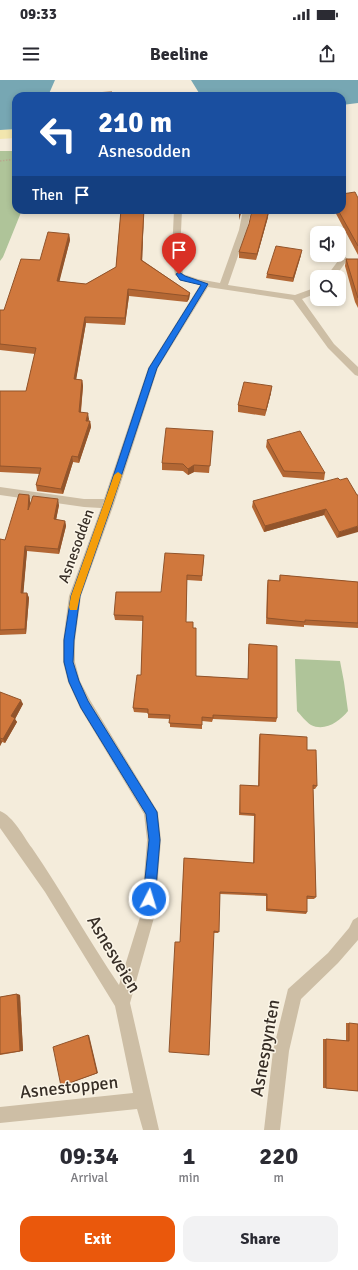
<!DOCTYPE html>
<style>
body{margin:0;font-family:Signika,sans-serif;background:#f2f2f3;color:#2b2b33;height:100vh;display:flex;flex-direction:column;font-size:15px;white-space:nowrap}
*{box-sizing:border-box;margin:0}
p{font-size:13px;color:#7c7c81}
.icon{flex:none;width:22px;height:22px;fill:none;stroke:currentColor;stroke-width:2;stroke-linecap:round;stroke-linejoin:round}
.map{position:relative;height:1050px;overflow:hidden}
.drawer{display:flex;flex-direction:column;background:#fff;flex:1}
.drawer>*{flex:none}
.guide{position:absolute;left:12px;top:12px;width:334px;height:122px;border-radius:12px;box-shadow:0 2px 6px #0003;background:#1a4fa0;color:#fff;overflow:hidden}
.tools{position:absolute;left:310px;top:146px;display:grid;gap:8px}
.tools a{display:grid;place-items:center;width:36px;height:36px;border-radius:8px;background:#fff;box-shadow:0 2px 6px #0003;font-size:20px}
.pin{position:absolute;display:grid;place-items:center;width:34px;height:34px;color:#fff;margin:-41px -17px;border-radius:50% 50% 50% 0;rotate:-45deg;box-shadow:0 0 4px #0007}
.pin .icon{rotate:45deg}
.me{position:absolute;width:44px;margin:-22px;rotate:5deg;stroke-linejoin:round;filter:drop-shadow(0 0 3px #0008)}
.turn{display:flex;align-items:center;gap:14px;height:84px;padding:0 20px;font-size:18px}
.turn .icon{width:52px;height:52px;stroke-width:2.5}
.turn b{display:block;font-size:28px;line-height:34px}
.then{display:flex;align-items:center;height:38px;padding:0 20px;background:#0003;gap:8px;font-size:15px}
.eta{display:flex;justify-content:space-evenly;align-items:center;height:68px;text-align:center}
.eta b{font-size:24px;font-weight:800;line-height:28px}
.button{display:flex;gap:8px;margin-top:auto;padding:8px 20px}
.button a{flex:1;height:46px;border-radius:12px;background:#ea580c;color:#fff;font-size:16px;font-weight:800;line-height:46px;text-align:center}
.button a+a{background:#f2f2f3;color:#2b2b33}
.status{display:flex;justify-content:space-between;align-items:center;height:28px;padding:0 20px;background:#fff;direction:ltr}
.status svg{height:11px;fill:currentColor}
header{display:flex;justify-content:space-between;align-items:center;height:52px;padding:0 20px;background:#fff;font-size:18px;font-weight:800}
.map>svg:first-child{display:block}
.green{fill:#afc499}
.sand{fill:#f2e6ae}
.water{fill:#77a7b3}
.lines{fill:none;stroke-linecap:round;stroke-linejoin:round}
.path{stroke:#b9a88f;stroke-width:1.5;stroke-dasharray:1.5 1.5;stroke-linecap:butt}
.minor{fill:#cdbea5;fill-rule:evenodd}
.wall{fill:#b36734}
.shaded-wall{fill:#92542b}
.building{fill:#d0783d;stroke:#92542b}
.route{fill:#1a73e8;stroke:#114b97}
.slow{fill:#f59e0b}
.labels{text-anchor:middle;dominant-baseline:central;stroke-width:3;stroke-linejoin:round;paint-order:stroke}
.street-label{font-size:15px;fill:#382f27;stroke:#fbf5e7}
.near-street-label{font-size:18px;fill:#382f27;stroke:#fbf5e7}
</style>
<div class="status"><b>09:33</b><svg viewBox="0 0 49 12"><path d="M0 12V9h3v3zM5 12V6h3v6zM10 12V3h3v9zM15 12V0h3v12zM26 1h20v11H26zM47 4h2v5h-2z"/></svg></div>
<header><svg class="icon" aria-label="menu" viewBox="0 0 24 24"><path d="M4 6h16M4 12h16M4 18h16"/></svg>Beeline<svg class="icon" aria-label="share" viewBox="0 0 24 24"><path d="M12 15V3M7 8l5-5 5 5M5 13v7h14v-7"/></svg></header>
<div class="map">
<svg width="358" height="1050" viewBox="0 0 358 1050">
<rect width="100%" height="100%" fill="#f4ecdb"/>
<g class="green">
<polygon points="0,71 16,71 16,130 22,130 3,177 0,181"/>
<path d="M295,579l45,2 4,21 4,29c-8,10 -23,21 -37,14 -5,-3 -10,-10 -14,-14z"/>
</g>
<polygon class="sand" points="16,49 16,58 0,59 0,50"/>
<g class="water">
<polygon points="0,0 55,0 48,16 16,16 16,49 0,50"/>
<polygon points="191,0 358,0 358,23 342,25 342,16 197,16 199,13"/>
</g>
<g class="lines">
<polyline class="path" points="0,81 16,79"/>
<g class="minor">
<path d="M174,130h8l-2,43 3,21 15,5 22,4 19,-53 4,-20h8l-4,20 -19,55 67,10 22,-8v6l-15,6 32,45 24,23v9l-3,-1 -27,-27 -35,-48 -85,-13 -50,81 -44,136 -33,92 -6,45v21l5,19 10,19 68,112 3,28 -6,74 -25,89 29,127h-16l-6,-21 -137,14v-16l133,-14 -18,-87 -70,-114 -45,-64v-17c14,6 23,25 32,37 31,45 57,93 87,137l22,-71 6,-74 -3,-26 -64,-106 -12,-26 -5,-20v-21l6,-45 32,-88 -17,-1 -84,-12v-8l84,12h20l44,-131 52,-83 -18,-5 -7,-5 -3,-22z"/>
<polygon points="344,176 348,179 335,197 326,197 341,177"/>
<polygon points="358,837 358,860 338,883 301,919 289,971 280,1050 264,1050 273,971 288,909 328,873 349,848 353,840"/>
</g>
</g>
<g class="wall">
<polygon points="358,118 358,175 334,130 342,130"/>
<polygon points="121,130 144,130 142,180 190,213 189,219 187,222 129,216 125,245 86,243 76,299 82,300 83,306 81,332 89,339 88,341 90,341 91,347 79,383 73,382 63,414 37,411 36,405 40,394 0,392 0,311 26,311 35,274 0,270 0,230 4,230 40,180 69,154 70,160 59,201 86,204 116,187"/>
<polygon points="268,137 256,180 239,178 239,172"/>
<polygon points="301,175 293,202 266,198 267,194"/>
<polygon points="346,179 358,179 358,228 355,222 345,186"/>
<polygon points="271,313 265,336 238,332 238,325"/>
<polygon points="213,351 209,393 194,392 188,395 183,391 162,390 162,383"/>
<polygon points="267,360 325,393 324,400 283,397 266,367"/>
<polygon points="340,400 357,415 337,458 324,435 264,452 252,427 253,421"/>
<polygon points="29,415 30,421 30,423 59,425 56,440 65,441 66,446 59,474 27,471 23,513 27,513 29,518 26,554 0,555 0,459 5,460"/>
<polygon points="204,475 202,501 187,500 186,542 196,596 248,599 248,569 249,564 277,638 276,642 213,639 212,642 202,641 202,649 170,647 170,639 148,638 148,633 134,632 133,628 141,595 143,541 115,540 114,535 161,512"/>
<polygon points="280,495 358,502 358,548 304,545 304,547 266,544 267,506 268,500 279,501"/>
<polygon points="0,612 23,624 15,639 17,642 5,663 2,662 0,666"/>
<polygon points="260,654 307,670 317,706 315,709 313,709 316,817 314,819 307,819 307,832 306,834 266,831 266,816 220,814 218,853 214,853 180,862 184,778 253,783 254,736 239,735 240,708 240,705 258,706 259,658"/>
<polygon points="17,914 20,915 23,971 0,975 0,917"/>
<polygon points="346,943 349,943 358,1011 323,1008 323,959 326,959 346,961"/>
</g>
<g class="shaded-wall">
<polygon points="144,130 142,186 141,180"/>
<polygon points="240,130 242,130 239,140 239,134"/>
<polygon points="269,130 268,137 256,180 257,174"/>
<polygon points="69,154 70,160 58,207 57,201"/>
<polygon points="302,170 301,175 293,202 293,198"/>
<polygon points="128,209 129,216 125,245 125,238"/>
<polygon points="190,213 189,219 187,222 188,216"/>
<polygon points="85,237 86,243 75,306 74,299"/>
<polygon points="82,300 83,306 80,338 79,332"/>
<polygon points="272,306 271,313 265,336 266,330"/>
<polygon points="88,333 89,339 87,347 86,341"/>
<polygon points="90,341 91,347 79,383 78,377"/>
<polygon points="72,376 73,382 63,414 61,409"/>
<polygon points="194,385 194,392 188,395 188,389"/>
<polygon points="29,415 30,421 30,435 28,430"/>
<polygon points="58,419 59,425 55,445 54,439"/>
<polygon points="326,429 324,435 264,452 265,446"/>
<polygon points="65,441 66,446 59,474 58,469"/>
<polygon points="358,446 358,452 337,458 339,452"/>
<polygon points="25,466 27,471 23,518 21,513"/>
<polygon points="27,513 29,518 26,554 25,549"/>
<polygon points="21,620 23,624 15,639 17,642 5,663 3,659 11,636"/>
<polygon points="0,658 2,662 0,666"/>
<polygon points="17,914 20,915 23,971 20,971"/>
<polygon points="88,955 89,955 98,993 61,1006"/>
</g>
<g class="building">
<polygon points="112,12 112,16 69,16 69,15 73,15 73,14"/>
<polygon points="355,112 358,118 358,166 338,130 342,130 342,114"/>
<polygon points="121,130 144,130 141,180 190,213 188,216 128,209 125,238 85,237 74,299 82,300 79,332 88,333 86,341 90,341 78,377 72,376 61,409 36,405 41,388 0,386 0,311 26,311 36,268 0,264 0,230 4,230 21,179 40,180 48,152 69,154 57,201 86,204 116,187"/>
<polygon points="252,130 269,130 257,174 239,172 249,144"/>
<polygon points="276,166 302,170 293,198 267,194"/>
<polygon points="346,179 358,179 358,218 357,215"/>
<polygon points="244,302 272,306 266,330 238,325"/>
<polygon points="166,348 213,351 210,386 194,385 188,389 183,384 162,383"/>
<polygon points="300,351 325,393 284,391 267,360"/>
<polygon points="338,398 340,400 347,398 357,415 358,415 358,446 339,452 326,429 265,446 253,421"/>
<polygon points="19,414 29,415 28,430 33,416 58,419 54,439 65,441 58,469 25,466 21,513 27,513 25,549 0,550 0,459 5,460"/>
<polygon points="165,473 204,475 202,496 187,495 186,542 193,542 193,548 196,548 196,596 248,599 249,564 277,566 277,638 213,635 213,638 202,637 202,645 169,643 170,635 148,634 148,629 133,628 137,595 141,595 143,536 114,535 116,512 161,512"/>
<polygon points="280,495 358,502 358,543 305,540 305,542 267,538 268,500 280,501"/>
<polygon points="0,612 21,620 11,636 15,638 3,659 0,658"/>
<polygon points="260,654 307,657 307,670 316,670 317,706 313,705 316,817 307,816 307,832 267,829 267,814 220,812 219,852 214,851 209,975 169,972 175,862 180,862 184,778 254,783 255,734 240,733 240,705 259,706"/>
<polygon points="17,914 20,971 0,974 0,917"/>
<polygon points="349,943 358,944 358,1011 326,1008 326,959 349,961"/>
<polygon points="88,955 97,993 61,1006 53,967"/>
</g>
<polygon class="route" points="179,192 185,196 208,204 157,288 112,424 80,516 74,560 73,582 79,601 88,621 157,732 160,760 155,819 153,823 149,825 145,823 143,819 149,760 146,734 81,628 69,602 64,582 64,560 71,516 104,424 149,288 201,205 180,200 176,194"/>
<polygon class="slow" points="118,392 122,395 80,516 77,530 70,530 69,527 71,516 114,395"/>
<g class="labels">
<g class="street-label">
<text transform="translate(76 466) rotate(-70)">Asnesodden</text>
</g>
<g class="near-street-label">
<text transform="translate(114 874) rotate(59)">Asnesveien</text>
<text transform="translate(265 968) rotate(-80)">Asnespynten</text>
<text transform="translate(69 1007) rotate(-6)">Asnestoppen</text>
</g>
</g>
</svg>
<div class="tools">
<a><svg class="icon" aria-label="sound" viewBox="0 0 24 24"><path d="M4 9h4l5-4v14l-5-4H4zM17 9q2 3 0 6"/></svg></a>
<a><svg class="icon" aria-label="search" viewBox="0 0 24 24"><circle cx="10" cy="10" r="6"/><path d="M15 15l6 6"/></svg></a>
</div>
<div class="pin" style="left:179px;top:194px;background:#d93025"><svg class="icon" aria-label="arrive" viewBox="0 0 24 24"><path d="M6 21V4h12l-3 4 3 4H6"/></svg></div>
<svg class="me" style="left:149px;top:819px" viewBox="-20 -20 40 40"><circle r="17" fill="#1a73e8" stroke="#fff" stroke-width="3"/><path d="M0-11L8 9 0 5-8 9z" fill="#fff"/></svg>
<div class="guide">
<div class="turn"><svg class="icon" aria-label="left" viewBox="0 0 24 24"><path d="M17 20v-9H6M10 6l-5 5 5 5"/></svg><div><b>210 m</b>Asnesodden</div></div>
<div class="then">Then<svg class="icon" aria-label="arrive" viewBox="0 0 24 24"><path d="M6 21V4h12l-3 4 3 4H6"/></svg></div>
</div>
</div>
<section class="drawer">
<div class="eta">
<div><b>09:34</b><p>Arrival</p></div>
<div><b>1</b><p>min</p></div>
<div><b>220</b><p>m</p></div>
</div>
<div class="button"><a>Exit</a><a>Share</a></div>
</section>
